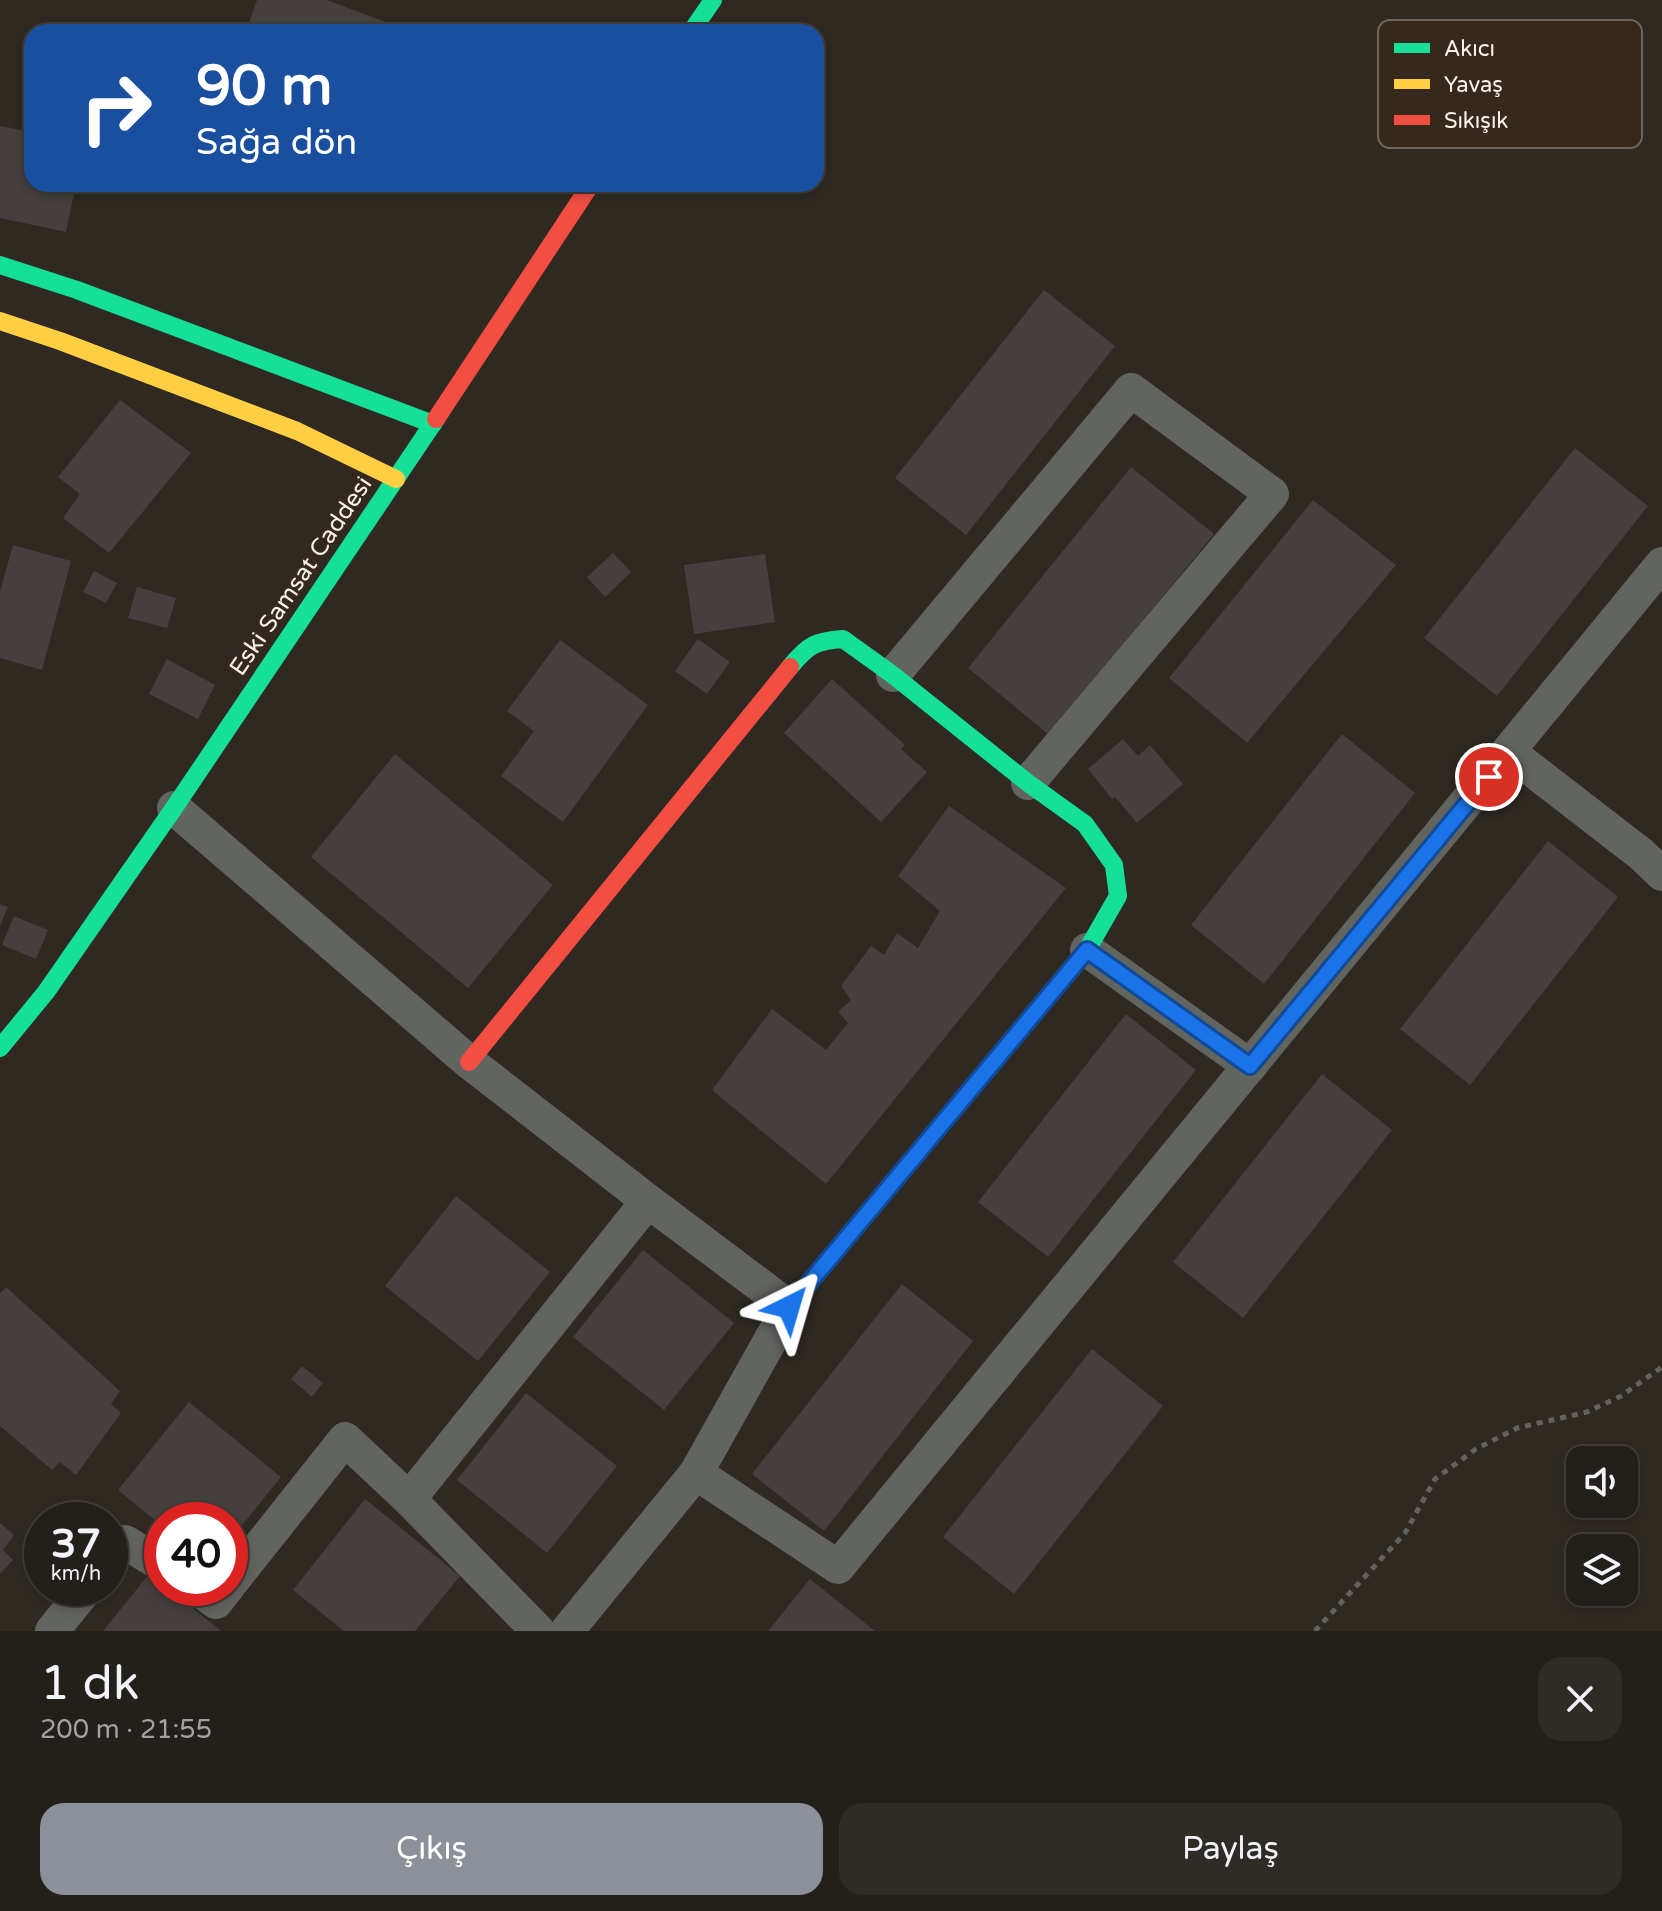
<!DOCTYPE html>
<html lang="tr">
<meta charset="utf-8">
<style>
body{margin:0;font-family:"Varela Round",sans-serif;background:#2f2c27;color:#f1f3f6;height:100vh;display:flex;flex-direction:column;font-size:30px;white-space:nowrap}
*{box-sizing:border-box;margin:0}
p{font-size:26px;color:#a3a2a2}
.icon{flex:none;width:44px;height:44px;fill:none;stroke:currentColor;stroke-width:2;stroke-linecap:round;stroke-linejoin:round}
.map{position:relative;height:1631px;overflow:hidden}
.details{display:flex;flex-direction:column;background:#231f1a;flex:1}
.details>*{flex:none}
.top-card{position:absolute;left:24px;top:24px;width:800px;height:168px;border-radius:24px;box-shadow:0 4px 12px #0003,0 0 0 2px #403d39;background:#1a4fa0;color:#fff;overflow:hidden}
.buttons{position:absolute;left:1566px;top:1446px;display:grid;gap:16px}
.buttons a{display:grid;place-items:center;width:72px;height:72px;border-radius:16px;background:#231f1a;box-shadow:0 4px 12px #0003,0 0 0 2px #403d39;font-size:40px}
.speed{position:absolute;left:24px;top:1502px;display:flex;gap:16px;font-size:40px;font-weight:700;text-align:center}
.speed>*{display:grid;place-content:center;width:104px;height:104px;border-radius:50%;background:#231f1a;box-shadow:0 4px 12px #0003,0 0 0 2px #403d39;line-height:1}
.speed small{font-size:20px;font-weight:400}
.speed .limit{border:12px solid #d22;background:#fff;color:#111}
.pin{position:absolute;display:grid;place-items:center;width:68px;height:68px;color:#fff;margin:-34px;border:4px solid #fff;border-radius:50%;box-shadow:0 2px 8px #0007}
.me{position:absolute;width:88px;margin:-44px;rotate:40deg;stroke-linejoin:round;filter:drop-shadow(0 0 6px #0008)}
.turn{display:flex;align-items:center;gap:28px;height:168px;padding:0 40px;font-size:36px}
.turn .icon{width:104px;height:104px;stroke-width:2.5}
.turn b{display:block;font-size:56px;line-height:68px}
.round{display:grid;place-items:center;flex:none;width:84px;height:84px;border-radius:24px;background:#2f2c27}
.overview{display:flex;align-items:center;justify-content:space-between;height:136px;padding:0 40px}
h1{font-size:48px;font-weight:600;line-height:60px}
.cta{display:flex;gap:16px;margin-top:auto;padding:16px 40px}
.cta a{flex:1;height:92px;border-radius:24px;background:#8c9099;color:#fff;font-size:32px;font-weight:600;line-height:92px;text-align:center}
.cta a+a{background:#2f2c27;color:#f1f3f6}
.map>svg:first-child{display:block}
.building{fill:#453f3e}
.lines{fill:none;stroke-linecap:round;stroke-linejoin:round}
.path{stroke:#63625e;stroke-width:5;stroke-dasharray:6 6;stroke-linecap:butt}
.street{stroke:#626460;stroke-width:34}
.fast{stroke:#16e098;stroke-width:18}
.slow{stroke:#ffcf43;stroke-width:18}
.jam{stroke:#f24e42;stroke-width:18}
.route-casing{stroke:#114b97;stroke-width:20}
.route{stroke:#1a73e8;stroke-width:14}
.labels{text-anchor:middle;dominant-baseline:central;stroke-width:6;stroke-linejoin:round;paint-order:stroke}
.street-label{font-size:24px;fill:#faf1e9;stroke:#35291c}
.key{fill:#35291c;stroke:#70655a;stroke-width:2}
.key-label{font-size:22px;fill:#faf1e9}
</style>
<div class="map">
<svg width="1662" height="1631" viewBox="0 0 1662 1631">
<rect width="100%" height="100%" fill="#2f2922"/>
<g class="building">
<polygon points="257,0 327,0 412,32 257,32 247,28"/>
<polygon points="0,126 32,132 32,184 76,184 66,232 0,218"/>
<polygon points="1044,290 1115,346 966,535 895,478"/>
<polygon points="120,400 191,453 109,553 63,518 80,494 58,477"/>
<polygon points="1575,448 1648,506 1497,696 1424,638"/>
<polygon points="1131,467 1214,534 1049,735 968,668"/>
<polygon points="1313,500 1396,565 1247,743 1169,678"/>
<polygon points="13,545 71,561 42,670 0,658 0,591"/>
<polygon points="613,553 631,572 605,597 587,577"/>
<polygon points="765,554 775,622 694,634 684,565"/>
<polygon points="94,571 117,583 106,603 83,592"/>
<polygon points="137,587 176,598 167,628 128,618"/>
<polygon points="698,639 730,662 707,694 675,671"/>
<polygon points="560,640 648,705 563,822 501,776 534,731 507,711"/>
<polygon points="167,659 215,685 198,719 149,694"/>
<polygon points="832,679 905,745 901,749 927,772 881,822 784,733"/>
<polygon points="1342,734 1415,793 1264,984 1191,925"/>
<polygon points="1123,739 1138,756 1150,745 1183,784 1137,823 1115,797 1112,799 1088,769"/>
<polygon points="395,754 553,885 468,988 311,857"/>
<polygon points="949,806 1066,888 826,1184 712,1090 772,1009 826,1050 848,1023 838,1012 851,1000 841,986 871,946 884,955 897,933 918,948 940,911 898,876"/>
<polygon points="1548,841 1618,897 1470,1085 1400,1029"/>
<polygon points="0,904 8,907 0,926"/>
<polygon points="14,916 48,930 36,959 2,945"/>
<polygon points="1126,1014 1196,1070 1048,1257 978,1202"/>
<polygon points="1322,1074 1392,1130 1243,1318 1173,1262"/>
<polygon points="456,1196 550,1272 478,1361 385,1286"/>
<polygon points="643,1250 734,1323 664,1410 573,1337"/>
<polygon points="902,1284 973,1341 824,1531 752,1474"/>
<polygon points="6,1287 120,1391 111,1404 121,1413 76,1475 60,1462 52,1470 0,1426 0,1293"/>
<polygon points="1092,1349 1163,1406 1014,1594 943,1537"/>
<polygon points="302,1366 323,1383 312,1397 291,1379"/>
<polygon points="526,1393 617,1466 547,1553 457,1480"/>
<polygon points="189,1402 281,1477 230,1540 230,1520 162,1520 162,1526 118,1490"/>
<polygon points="365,1499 460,1576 415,1631 344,1631 293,1590"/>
<polygon points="0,1523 14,1535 3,1550 13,1560 0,1574"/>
<polygon points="150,1573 162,1583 162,1588 168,1588 221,1631 103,1631"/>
<polygon points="810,1579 875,1631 768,1631"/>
</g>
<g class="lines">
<polyline class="path" points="1315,1631 1405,1533 1435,1479 1476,1449 1517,1428 1587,1412 1621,1396 1662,1367"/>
<g class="street">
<polyline points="893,675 1131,390 1272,494 1028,783"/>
<polyline points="1509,752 1641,854 1662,874"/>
<polyline points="174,808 469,1062 648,1201 789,1307 696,1473 567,1631"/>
<polyline points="1087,950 1250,1066"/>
<polyline points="696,1473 838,1567 1662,564"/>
<polyline points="409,1499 648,1201"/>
<polyline points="110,1560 125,1542 162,1565"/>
<polyline points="230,1584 345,1439 409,1499 538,1631"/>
<polyline points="197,1588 216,1602 227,1588"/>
<polyline points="52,1631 87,1588"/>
</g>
<g class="fast">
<polyline points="691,32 713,0"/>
<polyline points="0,265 77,290 433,424"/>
<path d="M790,667c18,-22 25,-26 53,-28l50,36 135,108 57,41 29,41 4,31 -31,54 -67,80"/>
<polyline points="0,1048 46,992 174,808 436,419"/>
</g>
<g class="slow">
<polyline points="0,321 60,341 297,431 396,479"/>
<polyline points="789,1307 1020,1030"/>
</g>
<g class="jam">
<polyline points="436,419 591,184"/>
<polyline points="469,1062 790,667"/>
</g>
</g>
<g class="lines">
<defs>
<polyline id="route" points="789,1307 1087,950 1250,1066 1489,777"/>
</defs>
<use href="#route" class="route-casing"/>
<use href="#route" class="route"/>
</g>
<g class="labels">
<g class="street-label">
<text transform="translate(301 576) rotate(-56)">Eski Samsat Caddesi</text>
</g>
</g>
<rect x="1378" y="20" width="264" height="128" rx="12" class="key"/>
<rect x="1394" y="43" width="36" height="10" fill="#16e098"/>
<rect x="1394" y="79" width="36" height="10" fill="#ffcf43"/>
<rect x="1394" y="115" width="36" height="10" fill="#f24e42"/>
<g class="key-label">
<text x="1444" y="56">Akıcı</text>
<text x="1444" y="92">Yavaş</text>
<text x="1444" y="128">Sıkışık</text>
</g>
</svg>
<div class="buttons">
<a><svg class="icon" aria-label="sound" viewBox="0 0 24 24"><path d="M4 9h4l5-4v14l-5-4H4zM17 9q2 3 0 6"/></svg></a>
<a><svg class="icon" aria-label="layers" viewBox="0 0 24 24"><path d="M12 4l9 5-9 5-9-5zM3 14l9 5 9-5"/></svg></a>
</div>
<div class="speed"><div>37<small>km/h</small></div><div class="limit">40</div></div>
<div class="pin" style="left:1489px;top:777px;background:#d93025"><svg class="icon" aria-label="arrive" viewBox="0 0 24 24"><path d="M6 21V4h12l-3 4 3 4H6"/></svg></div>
<svg class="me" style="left:789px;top:1307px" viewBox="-20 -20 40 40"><path d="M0-17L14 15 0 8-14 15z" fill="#1a73e8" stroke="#fff" stroke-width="4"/></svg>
<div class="top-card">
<div class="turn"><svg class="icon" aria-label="right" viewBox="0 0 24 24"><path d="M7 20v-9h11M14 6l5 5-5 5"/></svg><div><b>90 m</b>Sağa dön</div></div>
</div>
</div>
<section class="details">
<div class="overview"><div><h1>1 dk</h1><p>200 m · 21:55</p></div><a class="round"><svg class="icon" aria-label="close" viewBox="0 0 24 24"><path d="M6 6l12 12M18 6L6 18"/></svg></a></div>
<div class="cta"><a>Çıkış</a><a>Paylaş</a></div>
</section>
